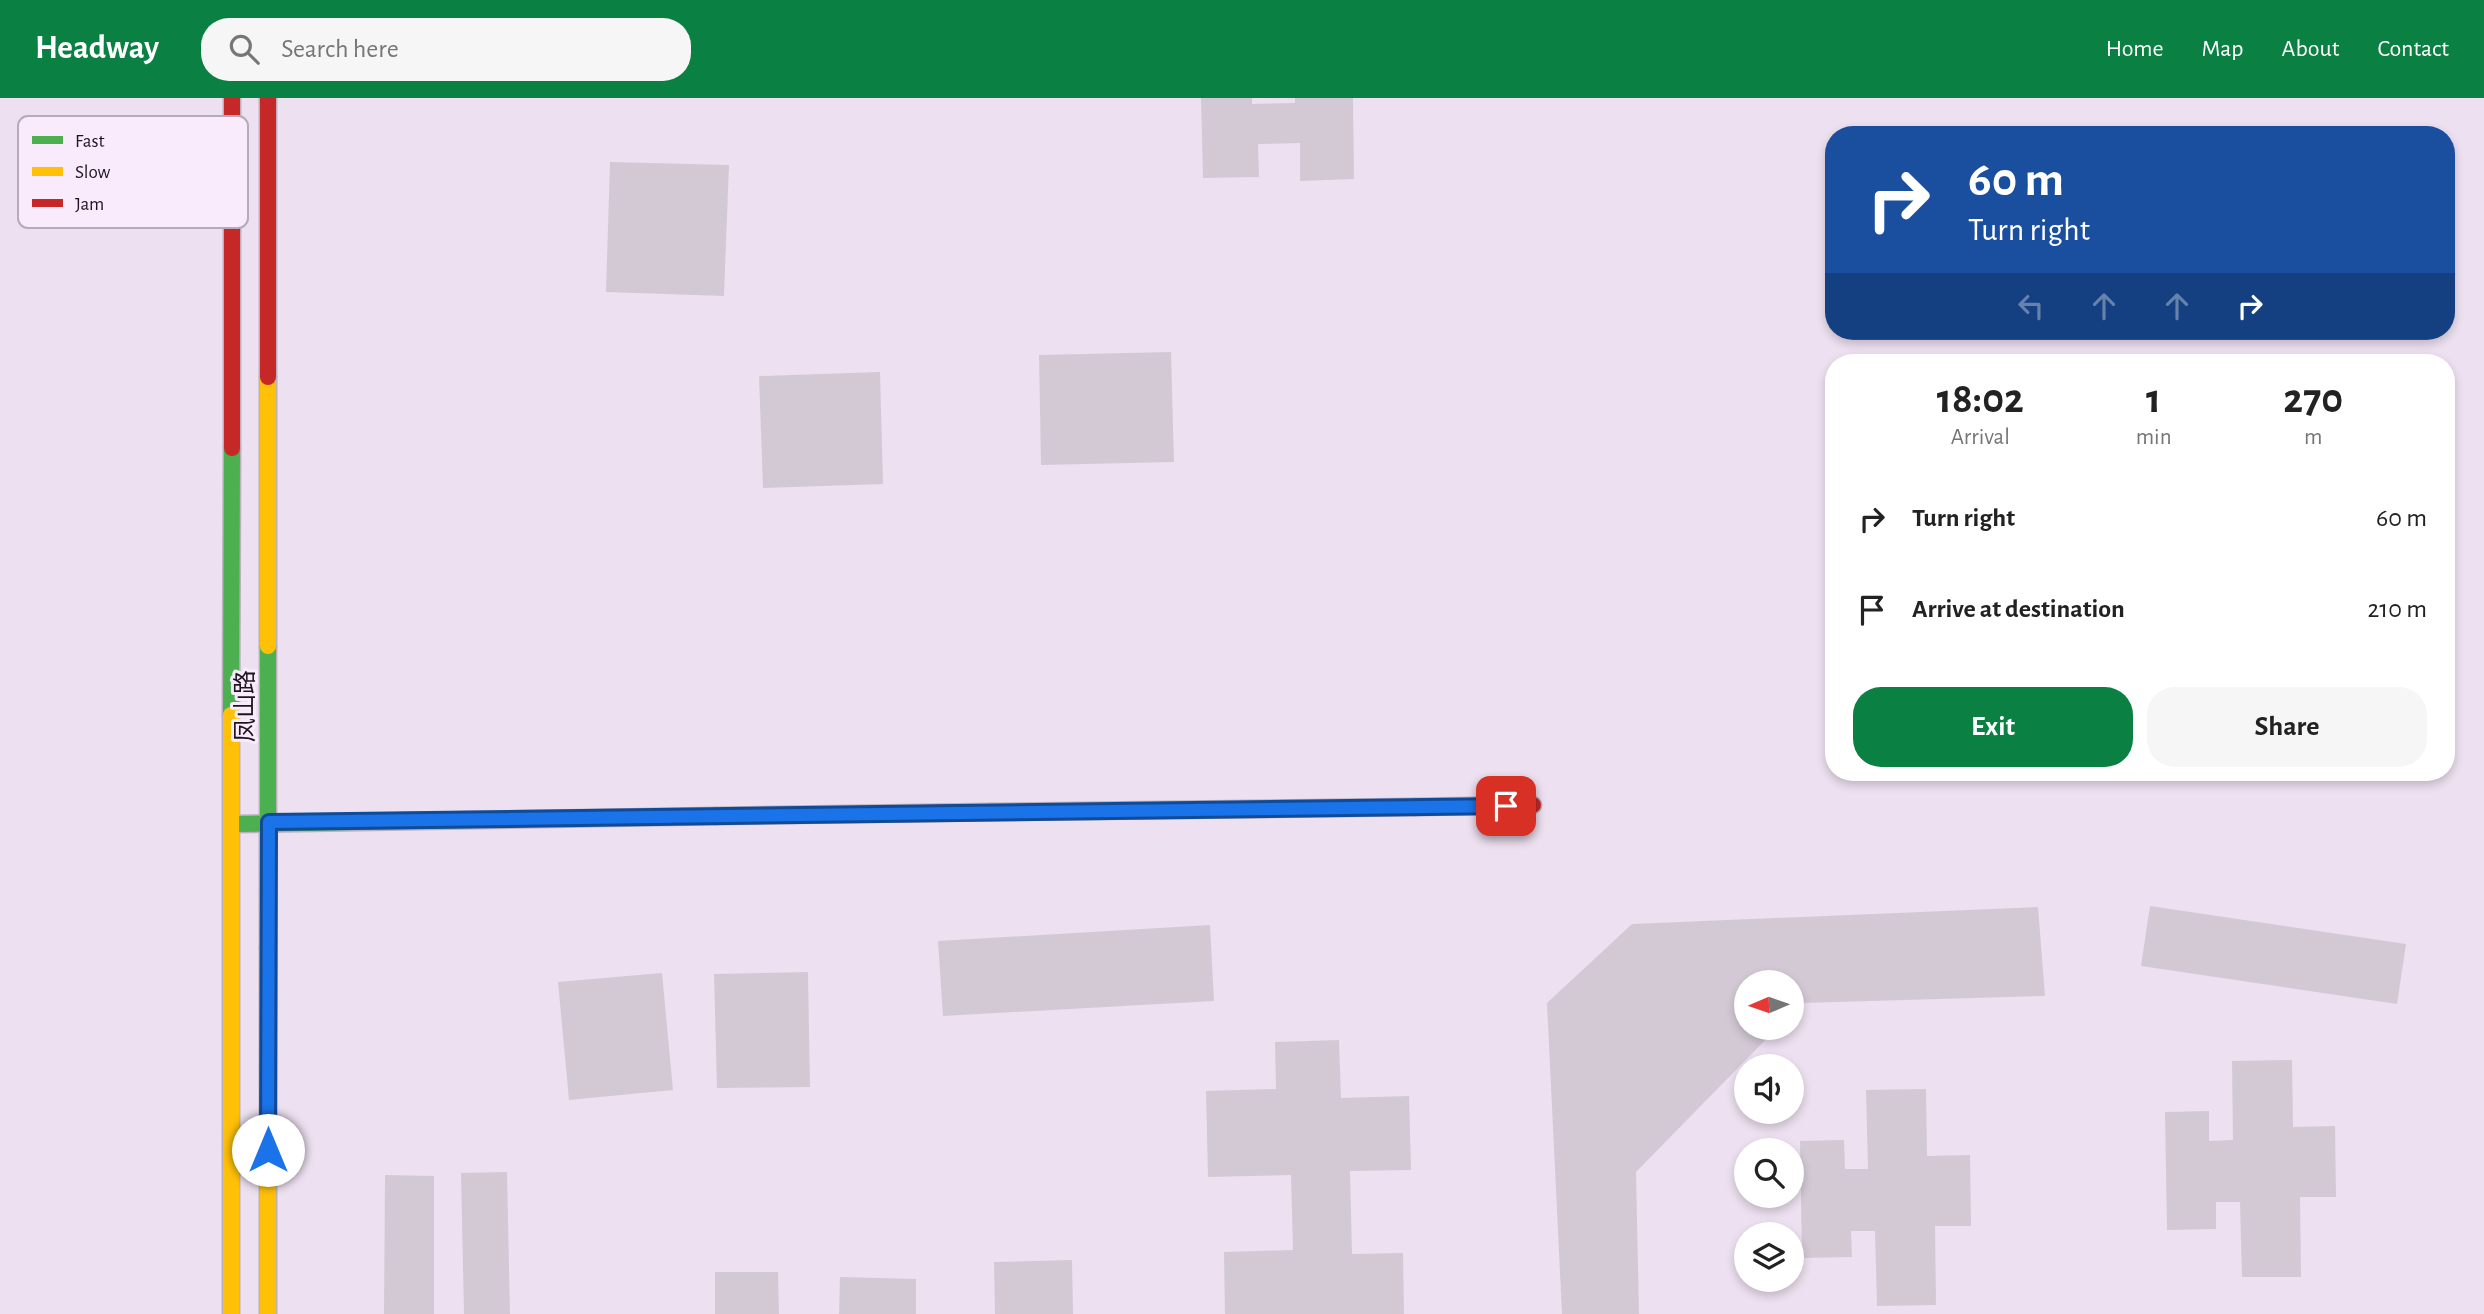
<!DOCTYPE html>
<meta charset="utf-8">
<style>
body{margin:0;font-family:"Alegreya Sans","Noto Sans SC",sans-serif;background:#f6f6f6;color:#222;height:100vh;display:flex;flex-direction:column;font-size:26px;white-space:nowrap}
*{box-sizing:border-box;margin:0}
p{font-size:23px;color:#767676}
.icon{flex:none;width:38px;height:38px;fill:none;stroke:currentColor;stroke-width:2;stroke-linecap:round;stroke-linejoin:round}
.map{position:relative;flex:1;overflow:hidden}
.details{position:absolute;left:1825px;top:256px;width:630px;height:427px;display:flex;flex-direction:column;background:#fff;border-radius:28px;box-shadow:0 4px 10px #0003}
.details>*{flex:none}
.hud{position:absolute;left:1825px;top:28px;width:630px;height:214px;border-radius:28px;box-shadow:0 4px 10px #0003;background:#1a4fa0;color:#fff;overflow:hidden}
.needle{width:46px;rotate:268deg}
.buttons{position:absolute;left:1734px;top:872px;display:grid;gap:14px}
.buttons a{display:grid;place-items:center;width:70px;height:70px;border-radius:50%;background:#fff;box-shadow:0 4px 10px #0003;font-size:35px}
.pin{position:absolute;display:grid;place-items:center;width:60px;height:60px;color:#fff;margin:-30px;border-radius:14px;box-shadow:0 4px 10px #0006}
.me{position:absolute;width:77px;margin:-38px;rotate:0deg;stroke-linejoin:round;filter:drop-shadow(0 0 5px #0008)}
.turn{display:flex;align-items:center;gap:24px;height:147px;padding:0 28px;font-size:32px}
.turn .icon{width:91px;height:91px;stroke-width:2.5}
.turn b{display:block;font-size:49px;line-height:60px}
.lanes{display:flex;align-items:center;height:66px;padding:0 28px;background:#0003;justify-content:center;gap:35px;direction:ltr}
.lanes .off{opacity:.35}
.eta{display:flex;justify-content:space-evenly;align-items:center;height:119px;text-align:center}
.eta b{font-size:42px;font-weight:600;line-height:49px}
.primary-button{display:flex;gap:14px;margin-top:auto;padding:14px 28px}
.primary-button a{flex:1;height:80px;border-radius:28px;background:#0b8043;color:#fff;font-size:28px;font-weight:600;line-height:80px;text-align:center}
.primary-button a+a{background:#f6f6f6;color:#222}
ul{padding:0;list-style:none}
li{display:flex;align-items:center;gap:21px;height:91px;padding:0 28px}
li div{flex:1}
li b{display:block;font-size:26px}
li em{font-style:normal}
header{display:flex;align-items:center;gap:42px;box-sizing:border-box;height:98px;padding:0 35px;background:#0b8043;color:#fff}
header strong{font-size:33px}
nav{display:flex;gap:38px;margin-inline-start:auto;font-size:24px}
.search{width:490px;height:63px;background:#f6f6f6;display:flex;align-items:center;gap:18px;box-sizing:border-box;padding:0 24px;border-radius:28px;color:#767676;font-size:26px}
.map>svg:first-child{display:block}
.building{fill:#d3c9d5}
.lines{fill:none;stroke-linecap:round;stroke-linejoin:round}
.fast-casing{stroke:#bab1bd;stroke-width:19}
.slow-casing{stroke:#bab1bd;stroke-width:19}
.jam-casing{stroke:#bab1bd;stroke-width:19}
.fast{stroke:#4caf50;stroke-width:16}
.slow{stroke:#ffc107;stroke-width:16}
.jam{stroke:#c62828;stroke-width:16}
.route-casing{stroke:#114b97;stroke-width:18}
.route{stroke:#1a73e8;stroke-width:12}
.labels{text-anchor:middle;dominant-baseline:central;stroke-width:6;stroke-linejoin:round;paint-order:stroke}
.street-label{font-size:24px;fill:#1c141e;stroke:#f9ebfc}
.key{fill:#f9ebfc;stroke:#b7aab9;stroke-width:2}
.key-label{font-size:19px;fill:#1c141e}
</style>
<header>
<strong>Headway</strong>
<div class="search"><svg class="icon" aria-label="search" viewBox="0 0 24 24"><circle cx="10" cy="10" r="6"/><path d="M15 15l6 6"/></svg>Search here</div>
<nav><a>Home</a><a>Map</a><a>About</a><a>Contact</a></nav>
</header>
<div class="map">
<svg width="2484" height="1216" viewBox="0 0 2484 1216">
<rect width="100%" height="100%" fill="#ede0f0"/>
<g class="building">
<polygon points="1201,0 1252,0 1252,6 1295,5 1295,0 1353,0 1354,81 1300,83 1300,45 1258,46 1259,79 1203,80"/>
<polygon points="610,64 729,67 724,198 606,194"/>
<polygon points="1171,254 1174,364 1041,367 1039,257"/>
<polygon points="880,274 883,386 763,390 759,278"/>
<polygon points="2150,808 2406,846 2397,906 2141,868"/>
<polygon points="2038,809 2045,898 1802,905 1792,915 1792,884 1746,884 1746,929 1778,929 1636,1074 1639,1216 1562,1216 1547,905 1632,826"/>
<polygon points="1210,827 1214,903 943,918 938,843"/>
<polygon points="808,874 810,989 717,990 714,876"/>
<polygon points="662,875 673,992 569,1002 558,884"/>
<polygon points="1339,942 1341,1000 1409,998 1411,1072 1350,1073 1352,1156 1403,1155 1404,1216 1225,1216 1224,1154 1293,1152 1291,1077 1208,1079 1206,993 1276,991 1275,944"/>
<polygon points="2292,962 2293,1029 2335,1028 2336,1099 2300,1099 2301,1179 2242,1179 2240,1104 2216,1104 2216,1131 2167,1132 2165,1014 2209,1013 2209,1043 2233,1042 2232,963"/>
<polygon points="1926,991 1927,1058 1970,1057 1971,1128 1935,1128 1936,1207 1877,1208 1875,1133 1851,1133 1852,1159 1802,1160 1800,1043 1844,1042 1845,1071 1868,1071 1866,992"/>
<polygon points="507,1074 510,1216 464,1216 461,1075"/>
<polygon points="385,1077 434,1078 434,1216 384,1216"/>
<polygon points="1072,1162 1073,1216 995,1216 994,1164"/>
<polygon points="715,1174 778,1174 779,1216 715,1216"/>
<polygon points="840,1179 916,1181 916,1216 839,1216"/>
</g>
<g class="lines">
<defs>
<g id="fast">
<polyline points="268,548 268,850"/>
<polyline points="231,617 232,350"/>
<polyline points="234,726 716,718"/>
</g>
<g id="slow">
<polyline points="268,279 268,548"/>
<polyline points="991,714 1415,709"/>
<polyline points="268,850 268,1216"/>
<polyline points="231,1216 231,617"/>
</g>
<g id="jam">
<polyline points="268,0 268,279"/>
<polyline points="232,350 232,0"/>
<polyline points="1415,709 1533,707"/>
<polyline points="716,718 991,714"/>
</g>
</defs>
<use href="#fast" class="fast-casing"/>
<use href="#slow" class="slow-casing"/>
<use href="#jam" class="jam-casing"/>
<use href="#fast" class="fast"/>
<use href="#slow" class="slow"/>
<use href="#jam" class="jam"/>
</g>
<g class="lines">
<defs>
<polyline id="route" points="268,1052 269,724 1506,708"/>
</defs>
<use href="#route" class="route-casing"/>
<use href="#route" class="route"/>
</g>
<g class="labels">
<g class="street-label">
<text transform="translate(246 608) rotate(-90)">凤山路</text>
</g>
</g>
<rect x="18" y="18" width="230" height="112" rx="10" class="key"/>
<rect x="32" y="38" width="31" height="8" fill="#4caf50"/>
<rect x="32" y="69" width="31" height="9" fill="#ffc107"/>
<rect x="32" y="101" width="31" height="8" fill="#c62828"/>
<g class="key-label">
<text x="75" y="49">Fast</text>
<text x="75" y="80">Slow</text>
<text x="75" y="112">Jam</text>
</g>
</svg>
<div class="buttons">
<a><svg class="needle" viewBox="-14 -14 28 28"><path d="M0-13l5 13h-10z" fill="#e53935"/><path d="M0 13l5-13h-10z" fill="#767676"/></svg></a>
<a><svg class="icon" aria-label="sound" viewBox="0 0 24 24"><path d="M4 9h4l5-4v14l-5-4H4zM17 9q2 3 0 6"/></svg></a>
<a><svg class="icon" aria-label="search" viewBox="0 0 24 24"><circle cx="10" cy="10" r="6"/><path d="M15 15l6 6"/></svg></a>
<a><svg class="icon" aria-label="layers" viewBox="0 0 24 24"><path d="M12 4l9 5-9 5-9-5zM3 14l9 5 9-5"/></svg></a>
</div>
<div class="pin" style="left:1506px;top:708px;background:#d93025"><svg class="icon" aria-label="arrive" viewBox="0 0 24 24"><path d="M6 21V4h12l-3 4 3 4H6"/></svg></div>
<svg class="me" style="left:268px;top:1052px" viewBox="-20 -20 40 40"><circle r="19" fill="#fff"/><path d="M0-13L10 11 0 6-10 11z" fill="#1a73e8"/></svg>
<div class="hud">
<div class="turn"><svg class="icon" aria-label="right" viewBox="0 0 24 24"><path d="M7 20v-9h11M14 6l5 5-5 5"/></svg><div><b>60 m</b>Turn right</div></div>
<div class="lanes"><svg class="icon off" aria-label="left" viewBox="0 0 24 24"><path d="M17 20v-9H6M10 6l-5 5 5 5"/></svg><svg class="icon off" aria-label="ahead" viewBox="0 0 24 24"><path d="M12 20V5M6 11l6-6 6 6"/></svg><svg class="icon off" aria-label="ahead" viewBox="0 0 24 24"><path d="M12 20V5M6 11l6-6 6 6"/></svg><svg class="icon" aria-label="right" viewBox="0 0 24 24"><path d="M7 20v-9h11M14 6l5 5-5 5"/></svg></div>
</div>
<section class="details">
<div class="eta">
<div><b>18:02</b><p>Arrival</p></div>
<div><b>1</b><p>min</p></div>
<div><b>270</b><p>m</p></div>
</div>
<ul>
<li><svg class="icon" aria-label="right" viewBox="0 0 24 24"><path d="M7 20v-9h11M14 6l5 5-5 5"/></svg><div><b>Turn right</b></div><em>60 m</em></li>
<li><svg class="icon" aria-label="arrive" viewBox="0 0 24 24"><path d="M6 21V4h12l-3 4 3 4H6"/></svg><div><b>Arrive at destination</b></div><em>210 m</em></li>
</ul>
<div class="primary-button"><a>Exit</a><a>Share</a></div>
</section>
</div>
